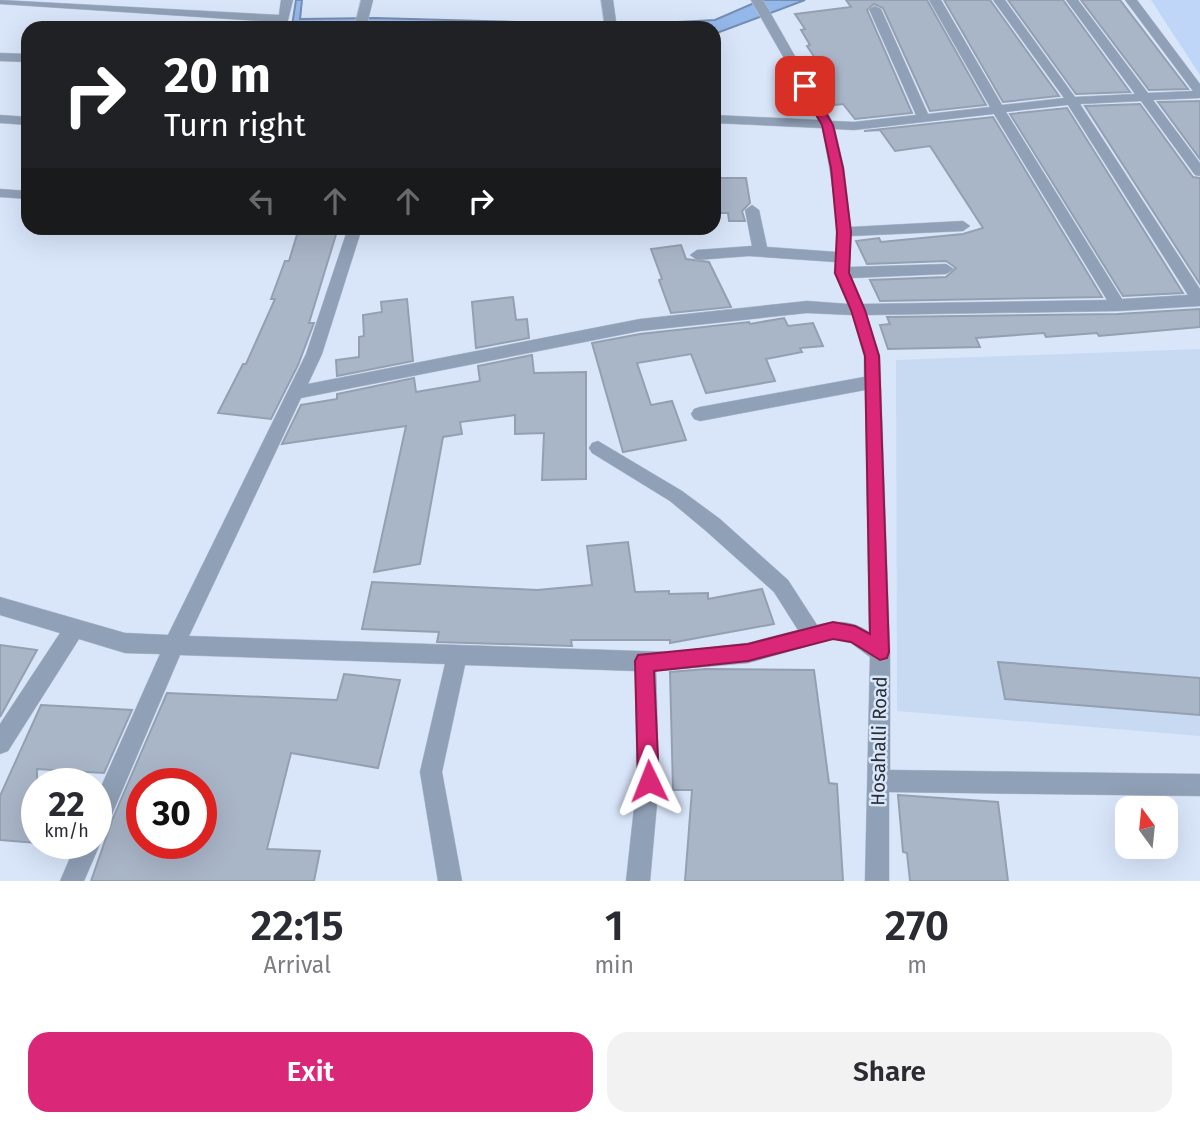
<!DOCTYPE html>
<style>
body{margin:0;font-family:"Fira Sans",sans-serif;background:#f2f2f3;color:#2b2b33;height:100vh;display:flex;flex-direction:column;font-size:26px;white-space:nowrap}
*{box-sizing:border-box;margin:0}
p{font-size:23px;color:#7c7c81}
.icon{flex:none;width:38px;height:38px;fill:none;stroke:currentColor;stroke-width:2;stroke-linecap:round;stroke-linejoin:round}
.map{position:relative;height:881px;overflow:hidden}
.side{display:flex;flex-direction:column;background:#fff;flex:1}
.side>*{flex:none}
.guide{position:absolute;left:21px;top:21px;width:700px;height:214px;border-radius:21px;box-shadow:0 7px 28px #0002;background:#202124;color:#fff;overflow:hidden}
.needle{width:46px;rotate:345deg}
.tools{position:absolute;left:1115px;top:796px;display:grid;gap:14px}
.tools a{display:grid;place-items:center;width:63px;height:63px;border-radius:14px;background:#fff;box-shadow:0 7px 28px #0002;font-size:35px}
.speed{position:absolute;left:21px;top:768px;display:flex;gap:14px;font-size:35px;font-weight:700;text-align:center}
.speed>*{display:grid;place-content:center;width:91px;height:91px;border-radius:50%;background:#fff;box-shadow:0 7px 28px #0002;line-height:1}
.speed small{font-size:18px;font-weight:400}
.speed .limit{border:10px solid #d22;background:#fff;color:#111}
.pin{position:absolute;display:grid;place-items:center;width:60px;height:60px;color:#fff;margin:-30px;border-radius:14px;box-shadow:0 4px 10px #0006}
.me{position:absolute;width:77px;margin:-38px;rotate:358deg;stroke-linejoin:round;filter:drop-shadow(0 0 5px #0008)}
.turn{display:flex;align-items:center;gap:24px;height:147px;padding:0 28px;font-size:32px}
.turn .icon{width:91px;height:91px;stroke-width:2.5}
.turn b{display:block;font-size:49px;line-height:60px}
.lanes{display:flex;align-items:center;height:66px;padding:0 28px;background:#0003;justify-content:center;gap:35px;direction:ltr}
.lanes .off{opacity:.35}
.eta{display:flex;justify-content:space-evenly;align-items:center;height:119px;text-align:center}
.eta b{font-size:42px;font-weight:600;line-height:49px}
.cta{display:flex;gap:14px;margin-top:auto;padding:14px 28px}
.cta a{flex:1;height:80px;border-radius:21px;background:#db2777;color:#fff;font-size:28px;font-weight:600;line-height:80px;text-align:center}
.cta a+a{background:#f2f2f3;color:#2b2b33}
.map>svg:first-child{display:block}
.built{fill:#c8d9f2}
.green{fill:#bfd6f9}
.water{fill:#95b8eb;stroke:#748eb4;stroke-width:2}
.building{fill:#a9b6c8;stroke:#94a0b2;stroke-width:2;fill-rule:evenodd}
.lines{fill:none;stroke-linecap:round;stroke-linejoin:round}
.minor-casing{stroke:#b6c1d2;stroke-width:1}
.minor{fill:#90a0b6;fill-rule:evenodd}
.route{fill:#db2777;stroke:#8e194d;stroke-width:2}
.labels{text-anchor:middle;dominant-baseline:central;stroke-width:5;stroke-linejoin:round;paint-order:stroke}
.street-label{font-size:19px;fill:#282d34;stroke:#d9e6fa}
</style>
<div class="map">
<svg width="1200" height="881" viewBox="0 0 1200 881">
<rect width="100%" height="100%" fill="#d9e6fa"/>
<polygon class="built" points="1200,349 1200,736 897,711 896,360"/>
<polygon class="green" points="1151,0 1200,0 1200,75"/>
<polygon class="water" points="296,0 302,0 300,19 375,18 621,25 715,20 761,0 805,0 714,34 714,28 292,26"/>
<g class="building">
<polygon points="846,0 927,0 986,105 930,111 883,8 874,4 867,10 912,113 855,119 843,104 835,105 819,81 821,81 817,74 825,73 807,46 810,45 801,30 805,29 795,14 851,7"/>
<polygon points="944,0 990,0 1059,96 1003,102"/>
<polygon points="1008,0 1063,0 1130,92 1076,94"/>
<polygon points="1081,0 1120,0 1188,89 1149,90"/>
<polygon points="1200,101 1200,159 1158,102"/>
<polygon points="1140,104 1193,177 1200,178 1200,284 1085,106"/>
<polygon points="1067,108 1183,293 1123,296 1010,114"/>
<polygon points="993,117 1102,297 880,301 870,280 946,277 956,268 946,261 867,264 856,241 879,238 881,242 963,234 983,228 930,146 895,151 880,130 864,131"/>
<polygon points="714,178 746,178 750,203 742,211 745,221 729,221 728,213 714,213"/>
<polygon points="299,228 338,228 309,323 314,323 298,365 271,419 218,413 243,364 246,364 275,299 271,299 285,261 289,261"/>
<polygon points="681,245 686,259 709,262 731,307 671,313 659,280 662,279 651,249"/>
<polygon points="513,297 516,320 527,319 529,338 476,348 472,302"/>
<polygon points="407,299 413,361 337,376 336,360 359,357 359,337 364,336 363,315 382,312 381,302"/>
<polygon points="1200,309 1200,327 1099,336 1097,333 1046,337 1044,333 976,338 980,347 888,349 880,325 890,324 887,317 1118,314"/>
<polygon points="784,318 788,326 813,323 823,346 800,348 802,352 766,359 775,381 706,393 691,354 637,363 651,405 672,401 686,440 623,452 592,343 640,334 749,322 750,324"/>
<polygon points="532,355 534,373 586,372 586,479 542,480 544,433 515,434 515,415 460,422 462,434 443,437 420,564 374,572 406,426 282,444 301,405 337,399 337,394 414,378 416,392 480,381 478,366"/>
<polygon points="628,542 635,592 669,591 669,594 708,593 708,599 762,589 774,624 670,643 670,640 571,640 572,646 437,642 439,632 362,629 372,582 537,590 592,585 587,546"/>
<polygon points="0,645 37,650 0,717"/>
<polygon points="998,662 1200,678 1200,715 1005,699"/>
<polygon points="706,669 814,670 829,783 837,784 843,881 685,881 692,790 673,790 670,672"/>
<path d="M344,674l56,6 -22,88 -87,-15 -24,96 53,2 -6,30h-223l22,-63 54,-125 170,7zM142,784h59v60h-59z"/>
<polygon points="41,705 132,710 104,773 37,769 37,843 0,840 0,796"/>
<polygon points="898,795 998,802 1008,881 910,881 907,853 903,852"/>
</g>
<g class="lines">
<defs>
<g id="minor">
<polygon points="0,0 279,15 281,0 293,0 286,28 274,28 277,22 0,4"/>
<polygon points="361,0 373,0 366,28 354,28"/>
<polygon points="601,0 613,0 617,28 605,28"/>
<path d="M751,0h12l69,121 22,1 62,-7 -47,-106 6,-3 6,3 47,105 62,-7 -61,-107h12l61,105 62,-7 -71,-98h12l70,97 60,-3 -69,-94h12l70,93 45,-2 -68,-91h12l63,84v14l-47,2 47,63v13l-5,-1 -54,-74 -61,3 120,185v17l-82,5 -251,4 13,41 10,296v118l310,4v22l-311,-4v89h-24l5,-224 -19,-14 -18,-4 -85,24 -92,8 3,110 -9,100h-24l11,-100 -2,-110 -170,-6 -23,107 20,109h-24l-18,-109 25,-108 -265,-9 -76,178 -7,3 3,8 -16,37h-24l16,-37h20v-46l64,-144 -35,-1 -46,-14 -71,112 -8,3v-30l60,-91 -60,-18v-18l125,36 43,2 138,-281 42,-126h14l-40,126 -14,30 332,-65 167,-18 41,3 -14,-31 1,-11 -86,-6 -52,4 -7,-5 7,-5 55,-4 -7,-36 7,-5 7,5 8,37 69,5c2,-41 -6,-83 -14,-124l-108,-5v-8l105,5zM1068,105l120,190 -66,4 -116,-187zM994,114l113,186 -244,4 -11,-26 94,-4 8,-5 -8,-5 -96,3 1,-31 112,-5 7,-5 -7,-5 -112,6 -7,-59 -9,-39 19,1zM807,313l45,2 12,41v21l-164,30 -6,2 -3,5 3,5 6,2 165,-31 4,242c-16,-11 -33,-12 -52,-7l-29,-45 -68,-61 -38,-28 -84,-50 -6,2 -3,5 3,5 78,48 36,30 68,61 24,38 -50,13 -79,9 -480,-16 112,-238 339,-67z"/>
<polygon points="0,53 28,54 28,62 0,61"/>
<polygon points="0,115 28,117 28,125 0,123"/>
<polygon points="0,189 28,191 28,199 0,197"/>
</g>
</defs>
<use href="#minor" class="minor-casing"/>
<use href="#minor" class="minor"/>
</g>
<polygon class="route" points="801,84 809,84 833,125 843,168 851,232 849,273 865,310 879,356 889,652 887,658 880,660 851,642 833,639 748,661 654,671 659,781 656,788 649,791 641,788 638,781 635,661 638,655 748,644 833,622 855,626 870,634 865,356 851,310 835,273 837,232 831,168 822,125 799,86"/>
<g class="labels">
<g class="street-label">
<text transform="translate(879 741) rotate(-89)">Hosahalli Road</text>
</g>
</g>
</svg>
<div class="tools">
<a><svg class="needle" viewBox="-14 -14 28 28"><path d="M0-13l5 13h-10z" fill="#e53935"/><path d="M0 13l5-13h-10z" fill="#7c7c81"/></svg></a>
</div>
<div class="speed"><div>22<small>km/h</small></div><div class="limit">30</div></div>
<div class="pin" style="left:805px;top:86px;background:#d93025"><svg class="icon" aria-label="arrive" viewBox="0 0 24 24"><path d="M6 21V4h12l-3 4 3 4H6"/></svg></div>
<svg class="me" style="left:649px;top:781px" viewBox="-20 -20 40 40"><path d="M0-17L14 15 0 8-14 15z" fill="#db2777" stroke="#fff" stroke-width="4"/></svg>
<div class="guide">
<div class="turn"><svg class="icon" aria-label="right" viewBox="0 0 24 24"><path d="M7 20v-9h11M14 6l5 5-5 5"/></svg><div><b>20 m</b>Turn right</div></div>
<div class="lanes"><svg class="icon off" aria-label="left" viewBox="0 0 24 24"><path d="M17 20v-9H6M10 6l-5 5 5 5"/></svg><svg class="icon off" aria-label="ahead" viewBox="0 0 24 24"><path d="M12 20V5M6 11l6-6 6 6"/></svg><svg class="icon off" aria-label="ahead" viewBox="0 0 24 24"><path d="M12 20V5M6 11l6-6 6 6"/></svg><svg class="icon" aria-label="right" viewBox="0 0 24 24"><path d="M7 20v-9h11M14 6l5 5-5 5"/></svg></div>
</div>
</div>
<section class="side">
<div class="eta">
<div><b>22:15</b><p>Arrival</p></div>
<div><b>1</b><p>min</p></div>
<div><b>270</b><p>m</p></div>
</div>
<div class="cta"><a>Exit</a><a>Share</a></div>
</section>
